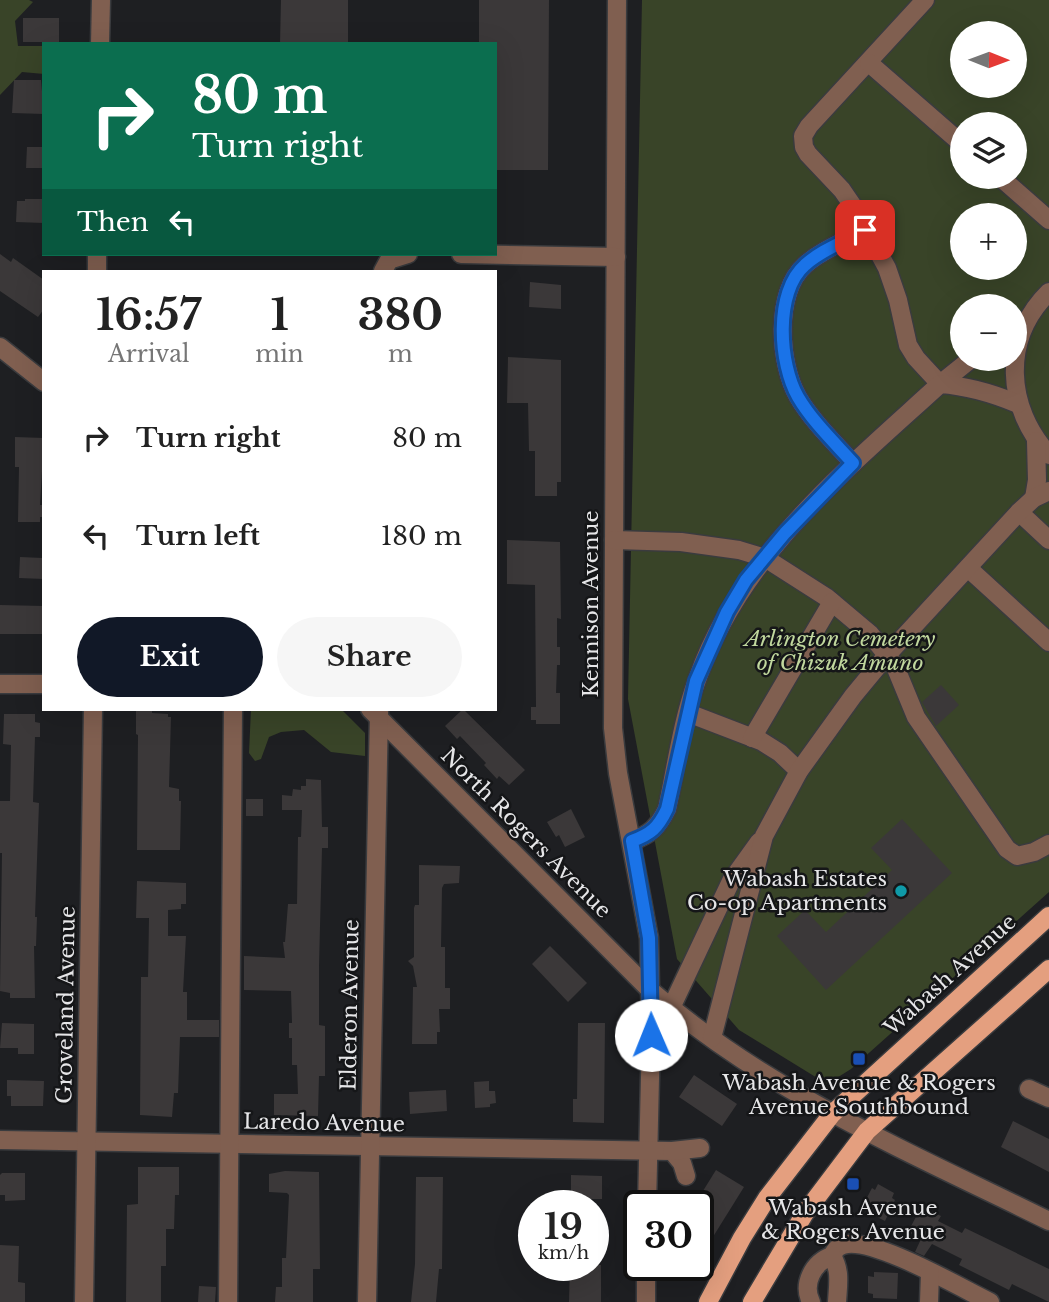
<!DOCTYPE html>
<meta charset="utf-8">
<style>
body{margin:0;font-family:"Libre Baskerville",serif;background:#f6f6f6;color:#222;height:100vh;display:flex;flex-direction:column;font-size:26px;white-space:nowrap}
*{box-sizing:border-box;margin:0}
p{font-size:23px;color:#767676}
.icon{flex:none;width:38px;height:38px;fill:none;stroke:currentColor;stroke-width:2;stroke-linecap:round;stroke-linejoin:round}
.map{position:relative;flex:1;overflow:hidden}
.drawer{position:absolute;left:42px;top:270px;width:455px;height:441px;display:flex;flex-direction:column;background:#fff;border-radius:0px;box-shadow:0 7px 28px #0002}
.drawer>*{flex:none}
.hud{position:absolute;left:42px;top:42px;width:455px;height:214px;border-radius:0px;box-shadow:0 7px 28px #0002;background:#0b6e4f;color:#fff;overflow:hidden}
.needle{width:46px;rotate:91deg}
.fabs{position:absolute;left:950px;top:21px;display:grid;gap:14px}
.fabs a{display:grid;place-items:center;width:77px;height:77px;border-radius:50%;background:#fff;box-shadow:0 7px 28px #0002;font-size:35px}
.speed{position:absolute;left:518px;top:1190px;display:flex;gap:14px;font-size:35px;font-weight:700;text-align:center}
.speed>*{display:grid;place-content:center;width:91px;height:91px;border-radius:50%;background:#fff;box-shadow:0 7px 28px #0002;line-height:1}
.speed small{font-size:18px;font-weight:400}
.speed .limit{border:4px solid #111;border-radius:10px;background:#fff;color:#111}
.pin{position:absolute;display:grid;place-items:center;width:60px;height:60px;color:#fff;margin:-30px;border-radius:14px;box-shadow:0 4px 10px #0006}
.me{position:absolute;width:77px;margin:-38px;rotate:359deg;stroke-linejoin:round;filter:drop-shadow(0 0 5px #0008)}
.turn{display:flex;align-items:center;gap:24px;height:147px;padding:0 35px;font-size:32px}
.turn .icon{width:91px;height:91px;stroke-width:2.5}
.turn b{display:block;font-size:49px;line-height:60px}
.then{display:flex;align-items:center;height:66px;padding:0 35px;background:#0003;gap:14px;font-size:26px}
.eta{display:flex;justify-content:space-evenly;align-items:center;height:119px;text-align:center}
.eta b{font-size:42px;font-weight:700;line-height:49px}
.action{display:flex;gap:14px;margin-top:auto;padding:14px 35px}
.action a{flex:1;height:80px;border-radius:42px;background:#111827;color:#fff;font-size:28px;font-weight:700;line-height:80px;text-align:center}
.action a+a{background:#f6f6f6;color:#222}
ul{padding:0;list-style:none}
li{display:flex;align-items:center;gap:21px;height:98px;padding:0 35px}
li div{flex:1}
li b{display:block;font-size:26px}
li em{font-style:normal}
.map>svg:first-child{display:block}
.green{fill:#394428;fill-rule:evenodd}
.building{fill:#3b3839}
.lines{fill:none;stroke-linecap:round;stroke-linejoin:round}
.minor-casing{stroke:#3a3b3e;stroke-width:21}
.major-casing{stroke:#3a3b3e;stroke-width:21}
.minor{stroke:#805f50;stroke-width:18}
.major{stroke:#e49f7f;stroke-width:18}
.route-casing{stroke:#114b97;stroke-width:18}
.route{stroke:#1a73e8;stroke-width:12}
.culture-dot{fill:#0f9aa8;stroke:#151618;stroke-width:2.5}
.transit-dot{fill:#1a4fb4;stroke:#151618;stroke-width:2.5}
.labels{text-anchor:middle;dominant-baseline:central;stroke-width:5;stroke-linejoin:round;paint-order:stroke}
.street-label{font-size:21px;fill:#e6e6e8;stroke:#151618}
.park-label{font-size:21px;font-style:italic;fill:#c1d89e;stroke:#151618}
.poi-label{font-size:21px;fill:#e6e6e8;stroke:#151618}
</style>
<div class="map">
<svg width="1049" height="1302" viewBox="0 0 1049 1302">
<rect width="100%" height="100%" fill="#1e1f22"/>
<g class="green">
<polygon points="0,0 29,0 33,2 15,21 18,46 44,46 44,74 22,72 0,95"/>
<path d="M642,0h407v892l-198,177 -24,15 -88,-54 -62,-71 -49,-260zM962,33h53v53h-53zM962,124h53v53h-53zM962,215h53v53h-53zM962,306h53v53h-53z"/>
<polygon points="251,709 341,709 365,733 365,756 331,752 304,730 281,732 269,737 261,759 255,761 249,753"/>
</g>
<g class="building">
<polygon points="281,0 348,0 348,44 280,44"/>
<polygon points="479,0 549,0 548,170 495,170 495,44 479,44"/>
<rect x="23" y="18" width="36" height="24"/>
<polygon points="14,80 41,80 44,114 12,113"/>
<polygon points="27,147 44,147 44,168 26,168"/>
<polygon points="25,199 44,199 44,223 16,222 17,201 25,201"/>
<polygon points="0,254 11,262 13,258 44,280 44,309 38,317 0,291"/>
<polygon points="530,282 561,285 561,309 529,307"/>
<polygon points="508,357 561,360 561,482 557,482 557,496 535,496 535,451 529,451 528,403 507,403"/>
<polygon points="15,437 44,438 40,505 43,505 43,517 40,517 40,522 18,522 19,467 15,467"/>
<polygon points="507,540 560,542 561,619 557,618 557,647 560,647 560,665 557,665 556,693 560,693 560,724 536,724 536,720 531,720 531,707 536,707 535,585 507,584"/>
<polygon points="20,557 43,558 44,579 19,578"/>
<polygon points="0,605 44,606 44,634 0,634"/>
<polygon points="941,685 959,705 936,726 922,702"/>
<polygon points="136,709 152,709 152,713 168,714 168,717 171,717 169,787 179,789 179,801 181,801 180,850 137,850 138,735 136,734"/>
<polygon points="463,709 525,770 509,785 499,776 497,779 484,765 486,763 460,736 457,739 445,726"/>
<polygon points="4,714 35,714 35,722 40,723 40,737 35,737 33,802 39,803 35,917 37,917 36,946 34,946 35,998 10,998 10,993 0,991 2,853 0,853 0,801 10,801 11,745 3,744"/>
<polygon points="306,779 321,780 322,827 328,827 328,848 322,848 319,966 319,1025 325,1026 325,1076 319,1076 318,1116 274,1115 274,1094 298,1094 297,1065 292,1065 292,1038 289,1038 289,1023 292,1023 291,991 244,990 244,956 285,958 283,942 285,942 288,904 297,904 298,837 301,837 302,810 282,810 282,795 292,796 293,789 301,790 301,786 306,786"/>
<rect x="246" y="799" width="17" height="17"/>
<polygon points="571,809 585,837 565,847 559,835 556,837 547,822"/>
<polygon points="902,819 952,873 826,990 777,936 805,910 826,932 892,870 871,848"/>
<polygon points="419,865 460,866 459,883 444,884 442,888 441,947 445,947 445,988 450,988 450,1009 439,1009 440,1032 437,1032 437,1044 412,1044 413,987 417,987 413,966 408,961 414,957 414,908 415,905 419,905"/>
<polygon points="137,881 186,883 186,904 181,904 181,909 168,910 168,936 186,936 183,992 187,992 187,1020 219,1020 219,1037 180,1037 178,1093 174,1093 172,1117 140,1115 141,977 148,977 149,918 136,918"/>
<polygon points="550,946 587,983 568,1002 532,964"/>
<polygon points="2,1023 34,1024 34,1054 18,1054 18,1048 0,1048"/>
<polygon points="578,1023 605,1023 604,1123 573,1122 573,1099 577,1099"/>
<polygon points="694,1075 737,1104 722,1126 679,1097"/>
<polygon points="7,1080 44,1081 43,1106 11,1106 11,1096 7,1096"/>
<polygon points="489,1081 489,1091 495,1091 496,1103 490,1104 490,1107 475,1108 474,1082"/>
<polygon points="446,1090 447,1111 410,1114 409,1092"/>
<polygon points="1013,1121 1049,1139 1049,1172 1001,1147"/>
<polygon points="138,1167 179,1167 179,1195 175,1195 174,1229 166,1229 166,1266 161,1266 161,1302 126,1302 127,1205 138,1204"/>
<polygon points="716,1170 744,1187 711,1240 698,1233 698,1199"/>
<polygon points="285,1171 319,1172 320,1269 313,1269 313,1302 275,1302 276,1287 282,1287 282,1258 286,1258 289,1195 287,1193 269,1192 269,1174"/>
<polygon points="2,1173 25,1173 25,1200 5,1201 5,1195 0,1195 0,1175"/>
<polygon points="571,1175 602,1176 602,1199 571,1199"/>
<polygon points="416,1177 443,1177 442,1269 439,1269 436,1302 411,1302 415,1264"/>
<polygon points="878,1184 894,1193 892,1198 895,1200 885,1221 861,1209 872,1188 875,1190"/>
<polygon points="925,1208 941,1216 938,1221 962,1233 965,1228 1049,1269 1049,1302 1012,1284 1009,1290 959,1265 962,1259 932,1244 924,1256 915,1252 921,1239 908,1232 919,1211 922,1213"/>
<polygon points="0,1245 19,1246 18,1282 25,1283 25,1302 0,1302"/>
<polygon points="570,1265 601,1265 601,1302 569,1302"/>
<polygon points="874,1272 898,1273 897,1299 873,1298 873,1294 868,1293 868,1276 874,1277"/>
<polygon points="199,1286 216,1287 215,1302 198,1302"/>
</g>
<g class="lines">
<defs>
<g id="minor">
<polyline points="617,0 613,728 618,773 649,938 651,1035 647,1206"/>
<polyline points="925,0 809,126 803,136 804,147 808,154 842,190 855,209 887,268 898,300 908,345 916,358 940,384 971,359"/>
<polyline points="100,44 101,0"/>
<polyline points="869,63 962,144"/>
<polyline points="1000,177 1049,220"/>
<polyline points="461,254 616,257"/>
<polyline points="97,271 97,254"/>
<polyline points="383,271 389,260 408,254"/>
<path d="M1049,292c-48,47 -43,116 0,163"/>
<polyline points="0,347 44,382"/>
<path d="M853,463c-19,-21 -41,-42 -55,-66 -19,-33 -24,-105 7,-132 16,-15 41,-24 60,-35"/>
<polyline points="1034,498 1037,480 1036,441"/>
<polyline points="1019,512 1049,540"/>
<polyline points="614,540 681,542 739,550 765,558 826,597 870,634 887,655 895,666 916,717 1007,849 1017,856 1034,852 1049,844"/>
<polyline points="968,568 1049,642"/>
<polyline points="0,684 44,684"/>
<path d="M370,709l280,281c117,102 261,163 399,231"/>
<polyline points="688,713 761,741 780,753 799,771"/>
<polyline points="752,738 832,602"/>
<path d="M632,841c19,-7 26,-14 35,-32 9,-42 15,-88 30,-129 43,-125 149,-210 243,-296 28,2 52,9 78,20"/>
<polyline points="671,1008 731,881 759,842"/>
<polyline points="712,1038 764,836 799,771 853,696 887,655 1019,512 1034,498 1049,491"/>
<polyline points="1029,1089 1049,1098"/>
<polyline points="0,1140 672,1151 682,1163 686,1176"/>
<polyline points="672,1151 700,1148"/>
<path d="M832,1256c3,-6 5,-9 11,-11 29,-9 118,43 147,57"/>
<polyline points="84,1302 93,709"/>
<polyline points="228,1302 233,709"/>
<polyline points="367,1302 379,712"/>
<polyline points="646,1302 646,1265"/>
<path d="M811,1302c-9,-18 2,-40 21,-46 9,14 6,29 5,46"/>
<polyline points="929,1302 930,1273"/>
</g>
<g id="major">
<polyline points="708,1302 742,1238 767,1198 832,1114 1049,916"/>
<polyline points="752,1302 805,1213 867,1131 1049,969"/>
</g>
</defs>
<use href="#minor" class="minor-casing"/>
<use href="#major" class="major-casing"/>
<use href="#minor" class="minor"/>
<use href="#major" class="major"/>
</g>
<g class="lines">
<defs>
<path id="route" d="M651,1035l-2,-97 -17,-97c19,-7 26,-13 35,-32l29,-128 31,-69 19,-32 39,-47 68,-70c-19,-21 -41,-42 -55,-66 -19,-33 -24,-105 7,-132 16,-15 41,-24 60,-35"/>
</defs>
<use href="#route" class="route-casing"/>
<use href="#route" class="route"/>
</g>
<circle class="culture-dot" cx="901" cy="891" r="7"/>
<g class="transit-dot">
<rect x="852" y="1052" width="14" height="14" rx="3.5"/>
<rect x="846" y="1177" width="14" height="14" rx="3.5"/>
</g>
<g class="labels">
<g class="street-label">
<text transform="translate(591 604) rotate(-90)">Kennison Avenue</text>
<text transform="translate(526 833) rotate(45)">North Rogers Avenue</text>
<text transform="translate(950 975) rotate(-42)">Wabash Avenue</text>
<text transform="translate(66 1005) rotate(-89)">Groveland Avenue</text>
<text transform="translate(350 1005) rotate(-89)">Elderon Avenue</text>
<text transform="translate(324 1123) rotate(1)">Laredo Avenue</text>
</g>
<g class="park-label">
<text x="840" y="639">Arlington Cemetery<tspan x="840" dy="24">of Chizuk Amuno</tspan></text>
</g>
<g class="poi-label">
<text x="887" y="879" text-anchor="end">Wabash Estates<tspan x="887" dy="24">Co-op Apartments</tspan></text>
<text x="859" y="1083">Wabash Avenue &amp; Rogers<tspan x="859" dy="24">Avenue Southbound</tspan></text>
<text x="853" y="1208">Wabash Avenue<tspan x="853" dy="24">&amp; Rogers Avenue</tspan></text>
</g>
</g>
</svg>
<div class="fabs">
<a><svg class="needle" viewBox="-14 -14 28 28"><path d="M0-13l5 13h-10z" fill="#e53935"/><path d="M0 13l5-13h-10z" fill="#767676"/></svg></a>
<a><svg class="icon" aria-label="layers" viewBox="0 0 24 24"><path d="M12 4l9 5-9 5-9-5zM3 14l9 5 9-5"/></svg></a>
<a>+</a>
<a>−</a>
</div>
<div class="speed"><div>19<small>km/h</small></div><div class="limit">30</div></div>
<div class="pin" style="left:865px;top:230px;background:#d93025"><svg class="icon" aria-label="arrive" viewBox="0 0 24 24"><path d="M6 21V4h12l-3 4 3 4H6"/></svg></div>
<svg class="me" style="left:651px;top:1035px" viewBox="-20 -20 40 40"><circle r="19" fill="#fff"/><path d="M0-13L10 11 0 6-10 11z" fill="#1a73e8"/></svg>
<div class="hud">
<div class="turn"><svg class="icon" aria-label="right" viewBox="0 0 24 24"><path d="M7 20v-9h11M14 6l5 5-5 5"/></svg><div><b>80 m</b>Turn right</div></div>
<div class="then">Then<svg class="icon" aria-label="left" viewBox="0 0 24 24"><path d="M17 20v-9H6M10 6l-5 5 5 5"/></svg></div>
</div>
<section class="drawer">
<div class="eta">
<div><b>16:57</b><p>Arrival</p></div>
<div><b>1</b><p>min</p></div>
<div><b>380</b><p>m</p></div>
</div>
<ul>
<li><svg class="icon" aria-label="right" viewBox="0 0 24 24"><path d="M7 20v-9h11M14 6l5 5-5 5"/></svg><div><b>Turn right</b></div><em>80 m</em></li>
<li><svg class="icon" aria-label="left" viewBox="0 0 24 24"><path d="M17 20v-9H6M10 6l-5 5 5 5"/></svg><div><b>Turn left</b></div><em>180 m</em></li>
</ul>
<div class="action"><a>Exit</a><a>Share</a></div>
</section>
</div>
